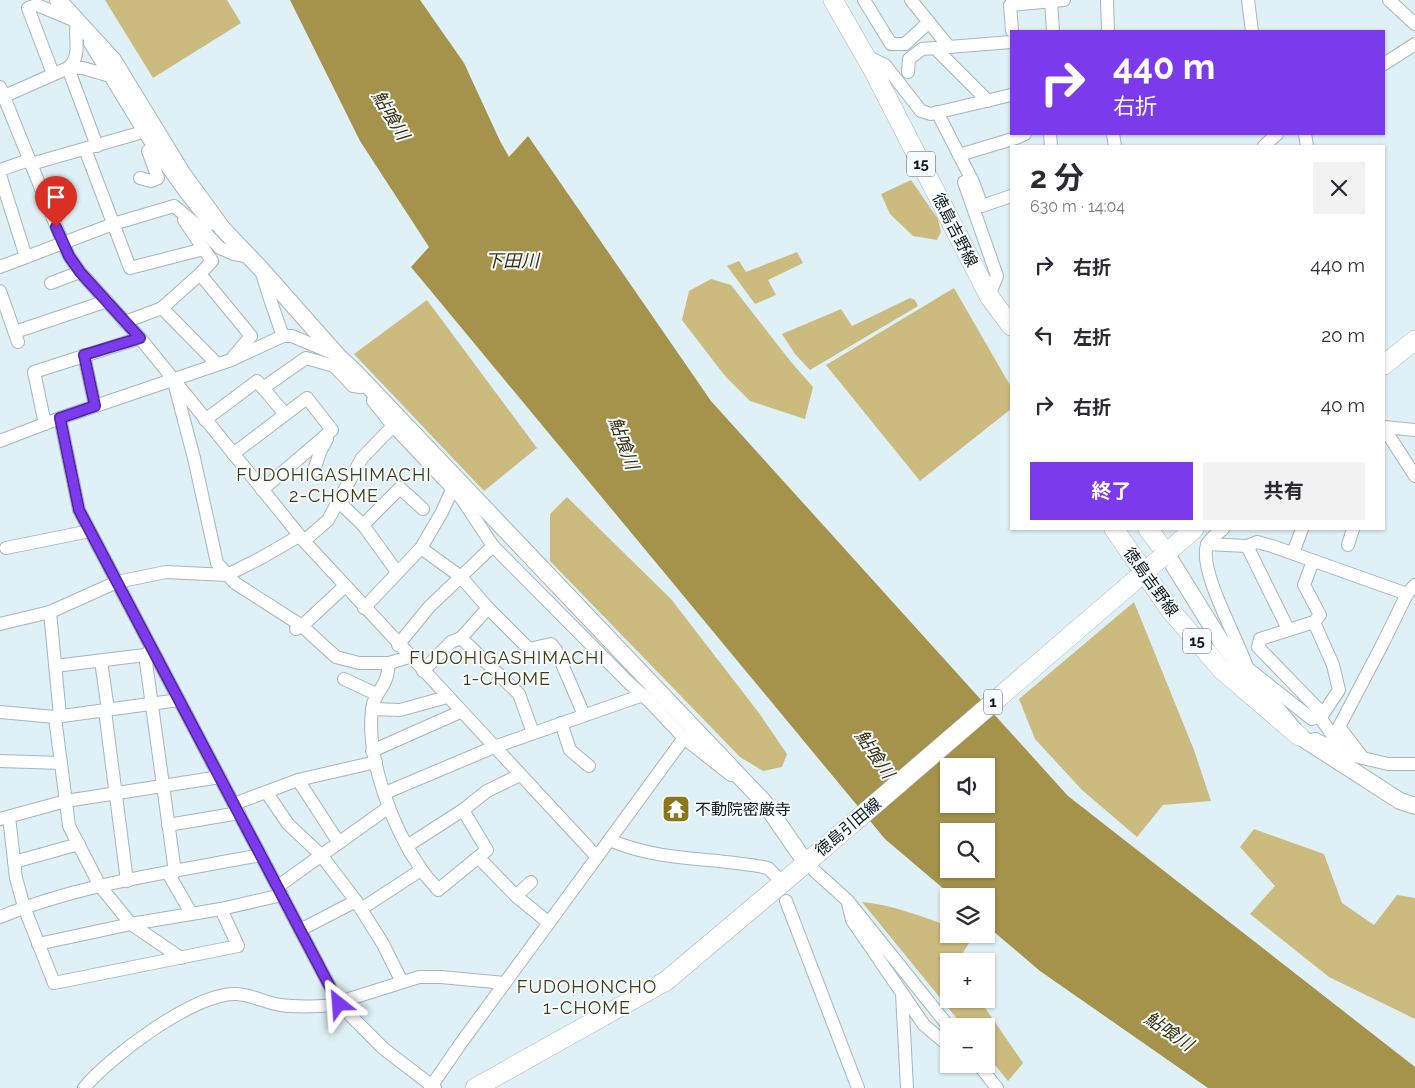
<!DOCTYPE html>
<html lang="ja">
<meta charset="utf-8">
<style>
body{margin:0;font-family:Raleway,"Noto Sans JP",sans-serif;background:#f2f2f3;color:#2b2b33;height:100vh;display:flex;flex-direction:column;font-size:19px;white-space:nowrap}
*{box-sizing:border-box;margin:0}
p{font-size:16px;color:#7c7c81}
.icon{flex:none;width:28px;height:28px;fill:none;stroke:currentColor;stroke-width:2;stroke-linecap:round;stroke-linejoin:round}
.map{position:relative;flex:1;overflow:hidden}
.drawer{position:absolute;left:1010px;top:145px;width:375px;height:385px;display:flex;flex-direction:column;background:#fff;border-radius:0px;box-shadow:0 1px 4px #0004}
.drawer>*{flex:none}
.banner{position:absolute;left:1010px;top:30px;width:375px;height:105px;border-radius:0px;box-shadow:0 1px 4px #0004;background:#7c3aed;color:#fff;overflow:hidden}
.tools{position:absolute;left:940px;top:758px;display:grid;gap:10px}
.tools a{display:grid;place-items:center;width:55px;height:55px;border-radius:0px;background:#fff;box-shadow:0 1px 4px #0004;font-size:25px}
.pin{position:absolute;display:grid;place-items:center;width:42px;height:42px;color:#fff;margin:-51px -21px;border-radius:50% 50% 50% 0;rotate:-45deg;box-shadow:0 0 5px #0007}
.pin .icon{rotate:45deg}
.me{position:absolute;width:55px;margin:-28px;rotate:332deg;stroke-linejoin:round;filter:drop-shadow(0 0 4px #0008)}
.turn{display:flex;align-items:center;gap:18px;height:105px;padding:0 20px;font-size:22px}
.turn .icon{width:65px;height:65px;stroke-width:2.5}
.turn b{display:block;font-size:35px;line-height:42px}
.round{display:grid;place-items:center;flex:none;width:52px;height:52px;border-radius:0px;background:#f2f2f3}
.head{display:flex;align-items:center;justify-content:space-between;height:85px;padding:0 20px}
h1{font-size:30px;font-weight:700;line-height:38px}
.button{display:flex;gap:10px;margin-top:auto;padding:10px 20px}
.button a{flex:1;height:58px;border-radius:0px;background:#7c3aed;color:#fff;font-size:20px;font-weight:700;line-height:58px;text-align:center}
.button a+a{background:#f2f2f3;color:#2b2b33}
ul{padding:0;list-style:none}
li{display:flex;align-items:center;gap:15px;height:70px;padding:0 20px}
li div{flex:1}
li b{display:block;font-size:19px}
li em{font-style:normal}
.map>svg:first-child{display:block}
.green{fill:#ccbb7f}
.water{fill:#a5924b;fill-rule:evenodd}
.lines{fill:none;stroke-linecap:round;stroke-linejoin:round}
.street-casing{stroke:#a5b6bb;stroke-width:14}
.secondary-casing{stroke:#a5b6bb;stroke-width:18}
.primary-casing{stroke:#a5b6bb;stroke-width:20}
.street{stroke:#fff;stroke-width:12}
.secondary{stroke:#fff;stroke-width:16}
.primary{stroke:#fff;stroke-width:19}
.primary-bridge-casing{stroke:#a5b6bb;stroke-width:20;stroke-linecap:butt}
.primary-bridge{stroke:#fff;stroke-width:19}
.route-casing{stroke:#51269a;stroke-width:12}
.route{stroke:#7c3aed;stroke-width:9}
.labels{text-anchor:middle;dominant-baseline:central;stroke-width:4;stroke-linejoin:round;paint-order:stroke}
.shield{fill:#f5fcfe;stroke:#545a5c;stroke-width:1}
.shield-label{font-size:15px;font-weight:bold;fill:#0f1517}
.street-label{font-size:16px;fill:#0f1517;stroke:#f5fcfe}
.poi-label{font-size:16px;fill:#0f1517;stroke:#f5fcfe;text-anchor:start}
.water-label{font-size:18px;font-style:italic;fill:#393010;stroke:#f5fcfe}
.neighbourhood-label{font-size:18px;letter-spacing:1px;fill:#453b11;stroke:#f5fcfe}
</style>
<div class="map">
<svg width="1415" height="1088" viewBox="0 0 1415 1088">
<rect width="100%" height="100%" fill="#dff1f6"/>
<g class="green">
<polygon points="105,0 227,0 241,23 153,78"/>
<polygon points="911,180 938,219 941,232 937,240 913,236 890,214 881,194"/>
<polygon points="797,252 803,263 768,280 776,295 755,304 727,266 739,261 746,272"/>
<polygon points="711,279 731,285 791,362 813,387 805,419 750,401 725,376 682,320 689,291"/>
<polygon points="954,288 1011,387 1011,409 920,481 826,365"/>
<polygon points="910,298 915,300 918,306 810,370 795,354 782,334 841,309 852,326"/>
<polygon points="427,300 537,448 484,491 354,354"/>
<polygon points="567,497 671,599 759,713 787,754 782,767 763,771 740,757 550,561 550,514"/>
<polygon points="1134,602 1194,750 1211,801 1163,805 1137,837 1082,790 1035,739 1019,699"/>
<polygon points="1254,829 1324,854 1342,903 1374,925 1397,895 1415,898 1415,1019 1329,977 1250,914 1275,886 1240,847"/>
<path d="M862,902c31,3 58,14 87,24v8h10l10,9 -11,18h-9v38h30l44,64 -15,18 -22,-27v-28h-23z"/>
</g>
<path class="water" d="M290,0h130l44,63 36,78 9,16 19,-21 183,265 357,395 347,271v21h-207l-168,-117 -54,-46v-29h-34l-67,-57 -474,-572 18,-20 -69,-106zM949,766h37v38h-37zM949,831h37v38h-37z"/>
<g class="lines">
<defs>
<g id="street">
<polyline points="864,0 891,44 905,44 929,22"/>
<polyline points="1107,0 1108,31"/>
<polyline points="1248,0 1252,31"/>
<polyline points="1389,0 1415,24"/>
<polyline points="1051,1 1053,31"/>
<polyline points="1012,31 1010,5 1064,0"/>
<path d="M90,43c38,62 73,126 121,181"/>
<polyline points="949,47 1011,42"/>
<polyline points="935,48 988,101"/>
<polyline points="864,55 885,65 921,111 931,114 1011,95"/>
<polyline points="1384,64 1415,44"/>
<polyline points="908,72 909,59 922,49 949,47 911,0"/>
<polyline points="53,74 28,8 37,5 78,22"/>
<polyline points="0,87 63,243 69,256 80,272 140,338 304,541 597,857"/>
<path d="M0,98l68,-30c15,-13 5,-31 9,-47"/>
<polyline points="937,112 972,180 964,182 997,276 989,296"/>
<polyline points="1050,134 1051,146"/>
<polyline points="1113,134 1115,146"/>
<polyline points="1305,134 1307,146"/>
<polyline points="97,146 68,68 83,68 110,76"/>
<polyline points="1264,146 1277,134"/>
<polyline points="85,149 130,268 204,249"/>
<polyline points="959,155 1016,138 1025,134"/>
<polyline points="31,164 136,134"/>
<polyline points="0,170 29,160"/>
<polyline points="0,175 26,257"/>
<polyline points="140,178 151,181 158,178 148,151"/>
<polyline points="973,182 982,206 1011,196"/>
<polyline points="0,267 113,224 174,206 203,230 220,248 234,254 250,257"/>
<path d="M261,269c6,23 14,45 22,67"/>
<polyline points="200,274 251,336 234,356"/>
<polyline points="51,283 80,272"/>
<polyline points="0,291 18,342"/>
<polyline points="162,308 217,364"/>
<polyline points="125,322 162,308 200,274 212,261 184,220"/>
<polyline points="15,332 107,301"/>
<polyline points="84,355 95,406"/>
<polyline points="175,386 194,458 217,563 235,583 302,626 336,657 359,663 389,663 409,657"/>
<polyline points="263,388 306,358 334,366 353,386 361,387"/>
<polyline points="373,401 393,426 462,499 493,546 629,683 649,701 684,738 731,775"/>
<polyline points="60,418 79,510 339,1004 384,1049 435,1088"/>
<polyline points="205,420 257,381 285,414"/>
<polyline points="45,424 34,372 140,338"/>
<polyline points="1384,427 1415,430"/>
<polyline points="1384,428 1415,476"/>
<polyline points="0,441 60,418 231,360 283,336 292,336 337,355"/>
<polyline points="233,454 307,398 332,430 262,490"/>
<polyline points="314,471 320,452 327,439"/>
<polyline points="339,502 363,525 397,572"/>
<polyline points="363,525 400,488 423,509"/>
<path d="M1223,529c-5,4 -14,10 -16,16 -9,28 35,100 43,131"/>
<polyline points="304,541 328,520 362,458 393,426"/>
<polyline points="1207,544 1247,546 1257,542 1272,546 1407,594"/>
<polyline points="1348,545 1353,529"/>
<polyline points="1247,546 1288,629"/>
<polyline points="6,548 90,531"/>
<polyline points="421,548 461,577 488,608 529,649 551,644 556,650 584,715"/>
<polyline points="1293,553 1302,529"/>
<polyline points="364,608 421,548 442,512 452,490"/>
<polyline points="50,612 60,716"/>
<polyline points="1314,622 1333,665 1339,690 1323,714"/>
<polyline points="0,624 50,612 117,582 166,572 227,575 261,558 299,536"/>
<polyline points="296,629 302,626 345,586"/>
<polyline points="461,638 519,694 533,733"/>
<polyline points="398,645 429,607 493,546"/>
<polyline points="145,655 175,872"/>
<polyline points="101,661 108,710"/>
<path d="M389,663c-1,5 -1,11 -3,16 -4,11 -13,17 -14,31 -6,49 21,119 49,159 5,8 12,14 17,21l49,-40 -24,-40"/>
<polyline points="55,666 145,655 150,651"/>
<polyline points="1250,670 1312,719 1323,714 1258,647 1260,639 1314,622 1320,615 1304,585 1313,561"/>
<polyline points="423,671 451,642 461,638 488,608"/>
<polyline points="344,679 376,694"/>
<polyline points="372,709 400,710 447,697"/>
<polyline points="105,711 127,881"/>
<polyline points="0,712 55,717 179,700"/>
<polyline points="1319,716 1345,753"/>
<polyline points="55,717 69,826 100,886 131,924 181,958"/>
<polyline points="561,723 570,750 589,766"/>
<polyline points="1315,739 1346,754 1388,764 1415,764"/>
<polyline points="372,751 460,712"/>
<polyline points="1363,758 1339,727 1382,645 1407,594 1415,585"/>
<polyline points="0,761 61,763"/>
<polyline points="298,780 339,843"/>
<polyline points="267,793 288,824 321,855 356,901 383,944 402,982"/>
<polyline points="385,793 494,747 643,695"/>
<polyline points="234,804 298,780 376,762"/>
<polyline points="9,817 16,878 24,907 54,983 238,946 221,909"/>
<polyline points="0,819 66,801 220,777"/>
<polyline points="168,825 239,813"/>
<path d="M610,840c49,22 106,17 158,28l9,9"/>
<polyline points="407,846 463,810 487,791 520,775"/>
<polyline points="478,857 516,896 549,923"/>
<polyline points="14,862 79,844"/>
<polyline points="806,863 848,901 949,1027"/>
<polyline points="168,873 191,913"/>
<polyline points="277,887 389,807"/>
<polyline points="516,896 531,882"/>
<polyline points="786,901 858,1088"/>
<polyline points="848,903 852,920 902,993 924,1025 949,1046"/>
<polyline points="361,909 421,870"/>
<path d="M0,917c83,-34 173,-45 261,-62"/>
<polyline points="300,930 356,901"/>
<polyline points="38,944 131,924 221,909 282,895"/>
<polyline points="902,993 907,1088"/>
<polyline points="978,1064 997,1088"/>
<path d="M84,1088c25,-31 113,-97 153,-94 15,1 29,9 44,11 13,2 45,2 57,-1 4,0 8,-3 11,-5l70,-22h22l64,6"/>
<polyline points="430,1088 461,1043 684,738"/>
</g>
<g id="secondary">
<polyline points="58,0 113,60 182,173 222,228 261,269 338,356 354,371 764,802 806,863"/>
<polyline points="1166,553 1222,643 1299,736 1400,801 1415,806"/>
</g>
<g id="primary">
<polyline points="833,0 872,68 989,296 1011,326"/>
<polyline points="1384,365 1415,340"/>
<polyline points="1114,529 1171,611 1222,670 1299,736"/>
<polyline points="1148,529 1166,553"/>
<polyline points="1162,557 1194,529"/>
<polyline points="475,1088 666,981 825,847"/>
</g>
</defs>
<use href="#street" class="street-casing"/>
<use href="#secondary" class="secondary-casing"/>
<use href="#primary" class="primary-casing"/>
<use href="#street" class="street"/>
<use href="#secondary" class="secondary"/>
<use href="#primary" class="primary"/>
<defs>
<polyline id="primary-bridge" points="825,847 1162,557"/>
</defs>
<use href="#primary-bridge" class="primary-bridge-casing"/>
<use href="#primary-bridge" class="primary-bridge"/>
</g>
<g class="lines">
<defs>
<polyline id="route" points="56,227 69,256 80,272 140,338 84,355 95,406 60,418 79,510 339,1004"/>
</defs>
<use href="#route" class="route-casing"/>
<use href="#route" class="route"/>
</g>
<defs>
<symbol id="temple-square" viewBox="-11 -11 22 22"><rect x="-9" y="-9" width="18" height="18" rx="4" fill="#8c761b" stroke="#f5fcfe"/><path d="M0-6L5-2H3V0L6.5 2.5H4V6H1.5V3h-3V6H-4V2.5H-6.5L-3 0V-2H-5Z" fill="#fff"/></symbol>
</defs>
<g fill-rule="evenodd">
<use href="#temple-square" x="660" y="793" width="32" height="32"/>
</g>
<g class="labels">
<g class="shield">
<rect x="907" y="151.5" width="28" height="25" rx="4"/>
<rect x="1183" y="628.5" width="28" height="25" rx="4"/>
<rect x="984" y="689.5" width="18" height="25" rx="4"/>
</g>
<g class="shield-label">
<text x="921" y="164">15</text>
<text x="1197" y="641">15</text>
<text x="993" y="702">1</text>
</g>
<g class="street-label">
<text transform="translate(955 230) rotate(63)">徳島吉野線</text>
<text transform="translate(1151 582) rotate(54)">徳島吉野線</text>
<text transform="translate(848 827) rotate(-40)">徳島引田線</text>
</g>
<g class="poi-label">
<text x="695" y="809">不動院密厳寺</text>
</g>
<g class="water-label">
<text transform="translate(391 115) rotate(59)">鮎喰川</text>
<text x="512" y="260">下田川</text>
<text transform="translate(624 443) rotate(70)">鮎喰川</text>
<text transform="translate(875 754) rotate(56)">鮎喰川</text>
<text transform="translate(1169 1031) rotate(34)">鮎喰川</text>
</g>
<g class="neighbourhood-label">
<text x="334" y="474">FUDOHIGASHIMACHI<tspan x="334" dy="21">2-CHOME</tspan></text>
<text x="507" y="657">FUDOHIGASHIMACHI<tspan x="507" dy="21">1-CHOME</tspan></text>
<text x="587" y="986">FUDOHONCHO<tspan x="587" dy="21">1-CHOME</tspan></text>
</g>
</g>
</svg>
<div class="tools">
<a><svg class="icon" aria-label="sound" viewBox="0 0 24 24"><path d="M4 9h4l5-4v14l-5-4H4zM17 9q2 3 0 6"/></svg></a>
<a><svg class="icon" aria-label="search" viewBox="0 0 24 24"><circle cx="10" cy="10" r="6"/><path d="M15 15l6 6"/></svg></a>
<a><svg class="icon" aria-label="layers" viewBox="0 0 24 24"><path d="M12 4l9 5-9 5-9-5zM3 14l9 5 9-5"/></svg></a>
<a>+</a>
<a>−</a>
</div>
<div class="pin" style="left:56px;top:227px;background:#d93025"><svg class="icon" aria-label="arrive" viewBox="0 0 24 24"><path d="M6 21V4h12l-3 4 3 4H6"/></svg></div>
<svg class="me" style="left:339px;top:1004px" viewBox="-20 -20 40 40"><path d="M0-17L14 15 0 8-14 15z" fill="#7c3aed" stroke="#fff" stroke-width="4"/></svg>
<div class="banner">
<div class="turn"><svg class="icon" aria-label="right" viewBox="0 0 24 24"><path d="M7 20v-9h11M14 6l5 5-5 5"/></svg><div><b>440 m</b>右折</div></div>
</div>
<section class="drawer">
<div class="head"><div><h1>2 分</h1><p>630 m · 14:04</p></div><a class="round"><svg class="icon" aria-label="close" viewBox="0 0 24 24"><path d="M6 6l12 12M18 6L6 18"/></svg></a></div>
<ul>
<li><svg class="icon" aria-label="right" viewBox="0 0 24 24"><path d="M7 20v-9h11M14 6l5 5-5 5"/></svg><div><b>右折</b></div><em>440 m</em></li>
<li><svg class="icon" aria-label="left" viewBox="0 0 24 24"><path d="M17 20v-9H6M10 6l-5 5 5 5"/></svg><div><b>左折</b></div><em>20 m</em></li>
<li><svg class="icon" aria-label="right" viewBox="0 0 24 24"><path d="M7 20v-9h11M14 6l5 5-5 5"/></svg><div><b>右折</b></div><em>40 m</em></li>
</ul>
<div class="button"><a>終了</a><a>共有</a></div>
</section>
</div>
